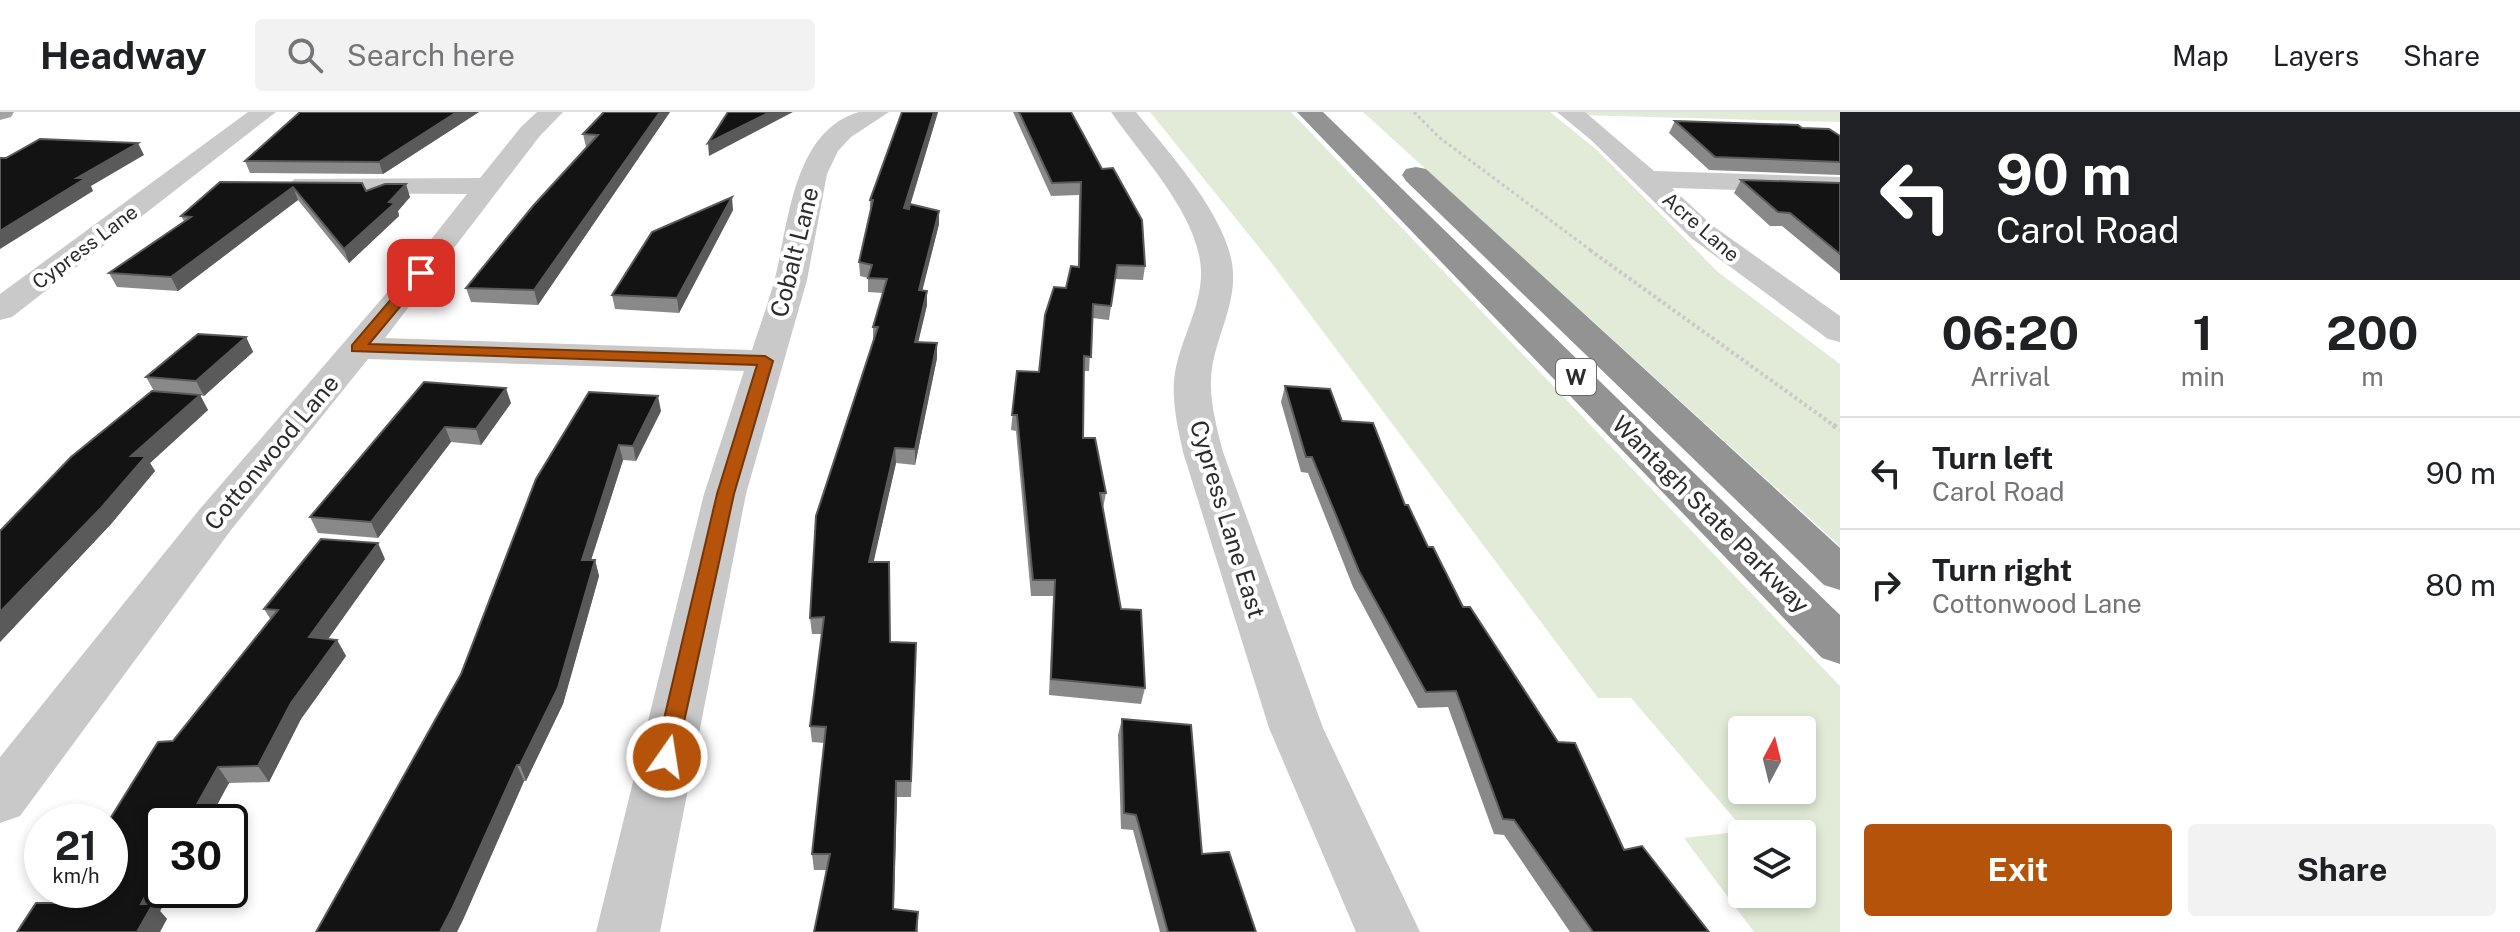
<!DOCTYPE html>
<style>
body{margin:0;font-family:"Public Sans",sans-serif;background:#f2f2f2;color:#202124;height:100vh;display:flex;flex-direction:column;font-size:30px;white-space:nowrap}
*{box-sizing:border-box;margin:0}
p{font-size:26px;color:#757577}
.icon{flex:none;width:44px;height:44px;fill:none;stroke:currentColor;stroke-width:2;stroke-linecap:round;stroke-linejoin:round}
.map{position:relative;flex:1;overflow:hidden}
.side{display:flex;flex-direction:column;background:#fff;width:680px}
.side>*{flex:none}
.guide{background:#202124;color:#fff;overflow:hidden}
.needle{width:52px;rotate:7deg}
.controls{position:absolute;left:1728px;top:604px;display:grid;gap:16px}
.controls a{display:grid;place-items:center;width:88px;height:88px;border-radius:8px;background:#fff;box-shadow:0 4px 12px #0003;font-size:40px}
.speed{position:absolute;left:24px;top:692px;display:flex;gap:16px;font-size:40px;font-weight:700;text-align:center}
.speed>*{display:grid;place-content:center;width:104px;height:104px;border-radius:50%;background:#fff;box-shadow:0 4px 12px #0003;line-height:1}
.speed small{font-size:20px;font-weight:400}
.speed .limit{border:4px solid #111;border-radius:12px;background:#fff;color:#111}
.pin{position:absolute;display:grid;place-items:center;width:68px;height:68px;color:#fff;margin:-34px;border-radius:16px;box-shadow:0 4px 12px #0006}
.me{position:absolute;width:88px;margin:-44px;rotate:13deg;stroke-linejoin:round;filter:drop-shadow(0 0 6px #0008)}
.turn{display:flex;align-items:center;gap:28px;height:168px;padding:0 24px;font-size:36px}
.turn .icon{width:104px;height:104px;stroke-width:2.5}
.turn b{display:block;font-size:56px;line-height:68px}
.eta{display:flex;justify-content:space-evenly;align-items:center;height:136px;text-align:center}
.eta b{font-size:48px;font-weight:700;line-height:56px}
.primary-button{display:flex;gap:16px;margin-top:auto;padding:16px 24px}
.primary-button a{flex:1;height:92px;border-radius:8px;background:#b45309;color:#fff;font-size:32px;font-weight:700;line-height:92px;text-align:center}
.primary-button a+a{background:#f2f2f2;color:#202124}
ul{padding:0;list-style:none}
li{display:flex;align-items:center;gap:24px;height:112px;padding:0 24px;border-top:2px solid #e0e0e0}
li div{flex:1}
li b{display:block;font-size:30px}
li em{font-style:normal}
header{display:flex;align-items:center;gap:48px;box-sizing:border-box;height:112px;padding:0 40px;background:#fff;border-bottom:2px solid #e0e0e0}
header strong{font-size:38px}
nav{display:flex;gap:44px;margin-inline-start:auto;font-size:28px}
.search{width:560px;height:72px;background:#f2f2f2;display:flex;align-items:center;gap:20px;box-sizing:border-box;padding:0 28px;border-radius:8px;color:#757577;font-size:30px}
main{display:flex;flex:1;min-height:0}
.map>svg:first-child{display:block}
.green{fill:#e1ebd7;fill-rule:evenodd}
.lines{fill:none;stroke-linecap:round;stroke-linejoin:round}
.path-far2{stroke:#c9c9c9;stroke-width:3;stroke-dasharray:3 3;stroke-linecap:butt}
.path-far1{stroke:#c9c9c9;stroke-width:4;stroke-dasharray:3 3;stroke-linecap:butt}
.path{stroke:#c9c9c9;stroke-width:5;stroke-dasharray:4 4;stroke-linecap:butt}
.minor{fill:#c9c9c9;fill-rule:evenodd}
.major{fill:#a4a4a4;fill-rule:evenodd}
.highway{fill:#939393;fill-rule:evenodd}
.wall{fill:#898989}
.shaded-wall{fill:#5a5a5a}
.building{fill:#131313;stroke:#5a5a5a;stroke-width:2}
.route{fill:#b45309;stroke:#753606;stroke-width:2}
.labels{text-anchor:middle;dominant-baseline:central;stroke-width:8;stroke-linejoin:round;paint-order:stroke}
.far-street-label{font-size:20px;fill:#2c2c2c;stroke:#fff}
.shield{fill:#fff;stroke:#6b6b6b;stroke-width:2}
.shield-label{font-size:22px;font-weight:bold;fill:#2c2c2c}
.street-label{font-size:24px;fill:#2c2c2c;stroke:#fff}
</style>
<header>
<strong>Headway</strong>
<div class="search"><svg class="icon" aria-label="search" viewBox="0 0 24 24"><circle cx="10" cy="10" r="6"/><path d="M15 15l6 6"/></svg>Search here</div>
<nav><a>Map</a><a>Layers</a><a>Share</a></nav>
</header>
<main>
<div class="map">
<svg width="1840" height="820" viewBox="0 0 1840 820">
<rect width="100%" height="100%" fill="#fff"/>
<g class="green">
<path d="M1150,0h141l549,574v246h-86l-70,-94 61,-7 -114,-133h-33l-328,-437zM1742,618h60v60h-60zM1802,722v60h-60v-60z"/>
<polygon points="1363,0 1550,0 1597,38 1718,160 1840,252 1840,434"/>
<polygon points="1574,0 1840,0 1840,10 1578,3"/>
</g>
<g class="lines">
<polyline class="path-far2" points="1414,0 1440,26 1593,140"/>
<polyline class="path-far1" points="1590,138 1836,315"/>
<polyline class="path" points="1833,313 1840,318"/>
<g class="minor">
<polygon points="248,0 276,0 12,205 0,208 0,182"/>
<path d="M537,0h26l-24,25 -154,201 367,12c8,-25 18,-51 24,-76 13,-54 18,-143 83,-162 8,0 21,0 30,0l-38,25 -13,14 -11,23 -20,106 -61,214 -86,438h-64l108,-438 40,-123 -376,-12 -137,171 -211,286 -20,7v-66l199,-247 211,-244 57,-72 -163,-1 -10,-2 -4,-6 4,-6 186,-1 41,-51z"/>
<path d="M1111,0h25c33,41 94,107 97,160 2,33 -16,64 -21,96 -4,28 4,57 11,84l100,276 97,204h-64l-87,-204 -86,-276c-6,-28 -13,-57 -7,-85 7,-32 26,-63 25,-96 -2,-56 -60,-115 -90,-159z"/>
<polygon points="1557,0 1585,0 1654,59 1840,65 1840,81 1672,76 1713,114 1840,204 1840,230 1828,227 1691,126 1591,28"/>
</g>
<polygon class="major" points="0,0 14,0 11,5 0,8"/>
<g class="highway">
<polygon points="1297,0 1323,0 1840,503 1840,552 1822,546"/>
<polygon points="1416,55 1426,57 1840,436 1840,478 1824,473 1406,69 1402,63 1406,57"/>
</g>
</g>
<g class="wall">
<polygon points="308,0 479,0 383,62 250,61 245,49"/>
<polygon points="670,0 538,193 471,190 466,176 588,35 586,35 583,22"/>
<polygon points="938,0 909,97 939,112 922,178 927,179 927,193 918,230 937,231 937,246 915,353 896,351 873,450 890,530 916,547 911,685 897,685 894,797 918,800 918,820 814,820 827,758 814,758 812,742 824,631 812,630 810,614 822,522 812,522 810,506 873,228 873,215 883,181 868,180 868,166 860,164 859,150 870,101 870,88"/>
<polygon points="1013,0 1071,0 1145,154 1143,168 1115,167 1109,208 1092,206 1089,259 1084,259 1083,326 1106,381 1103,396 1121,497 1145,576 1141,592 1049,583 1053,484 1031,484 1016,319 1011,318 1017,259 1039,260 1066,176 1078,155 1079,83 1051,84"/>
<polygon points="1675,9 1802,16 1840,24 1840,63 1709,58 1669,21"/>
<polygon points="1741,68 1840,71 1840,162 1782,114 1770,114 1734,81"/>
<polygon points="220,70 366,79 410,85 398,99 399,104 349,151 298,88 178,179 117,175 109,161 184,109 181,104"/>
<polygon points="733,98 679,201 615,197 612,183"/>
<polygon points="246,225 253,240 204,284 200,283 208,298 150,351 155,359 111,412 0,530 0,419 154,279 146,265"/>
<polygon points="424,270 511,291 481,333 451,330 378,426 318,421 310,405"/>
<polygon points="1285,274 1342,309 1405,393 1463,495 1624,738 1709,820 1570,820 1504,723 1494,722 1448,595 1418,596 1353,475 1308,361 1301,360 1281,290"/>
<polygon points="661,299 636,349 623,348 591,448 595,448 599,464 563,592 526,669 524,669 462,810 536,367"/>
<polygon points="385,447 328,527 337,528 346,544 301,607 269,670 229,671 162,778 171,778 160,799 167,807 57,791 173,629 271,508 264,497"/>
<polygon points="1122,607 1202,742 1256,820 1160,820 1133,718 1121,717 1118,623"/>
</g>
<g class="shaded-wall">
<polygon points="457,0 479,0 383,62 379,50"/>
<polygon points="660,0 670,0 538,193 534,178"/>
<polygon points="770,0 793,0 709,44 708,31"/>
<polygon points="934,0 938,0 905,110 904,96"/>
<polygon points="138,31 144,43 91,74 93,79 0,137 0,119 77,66"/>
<polygon points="406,72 410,85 398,99 399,104 349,151 344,137"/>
<polygon points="293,75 298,88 178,179 171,165"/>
<polygon points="732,85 733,98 679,201 677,186"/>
<polygon points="939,99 939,112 919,192 919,178"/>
<polygon points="927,179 927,193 915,244 915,230"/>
<polygon points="246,225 253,240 204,284 196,269"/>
<polygon points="937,231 937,246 915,353 915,337"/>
<polygon points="506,276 511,291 481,333 476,317"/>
<polygon points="200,283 208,298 150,351 155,359 111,412 0,530 0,500 131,344"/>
<polygon points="658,284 661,299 636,349 633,334"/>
<polygon points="445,315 451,330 378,426 371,410"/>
<polygon points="619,333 623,348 586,464 582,448"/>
<polygon points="895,336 896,351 870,466 869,450"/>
<polygon points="378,431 385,447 318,541 309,525"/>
<polygon points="595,448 599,464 563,592 526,669 520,653"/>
<polygon points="337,528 346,544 301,607 269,670 258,654 291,591"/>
<polygon points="517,653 524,669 462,810 457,820 440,820"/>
<polygon points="218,655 229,671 208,710 187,710"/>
<polygon points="896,669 897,685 893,812 893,797"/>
<polygon points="162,754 162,778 171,778 160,799 167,807 160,820 137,820 141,792"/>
</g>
<g class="building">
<polygon points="300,0 457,0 379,50 245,49"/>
<polygon points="604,0 660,0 534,178 466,176 533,94 598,23 583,22"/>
<polygon points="728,0 770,0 708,31"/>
<polygon points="902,0 934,0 904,96 909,97 910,92 939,99 919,178 927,179 915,230 937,231 915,337 895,336 869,450 889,450 890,530 916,531 911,669 896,669 893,797 918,800 916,820 814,820 830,742 812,742 826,615 810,614 824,505 810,506 816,404 878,215 873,215 887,167 868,166 872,153 859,150 873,88 870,88"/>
<polygon points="1019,0 1071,0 1102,57 1113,56 1142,108 1145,154 1117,153 1111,194 1093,192 1091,245 1084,244 1083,326 1095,326 1106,381 1100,381 1121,497 1141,498 1145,576 1051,567 1055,468 1033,468 1017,303 1012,303 1017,259 1039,260 1045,203 1054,175 1066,176 1071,154 1079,155 1081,70 1052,71"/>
<polygon points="1675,9 1798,13 1802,16 1829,17 1840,24 1840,50 1715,45"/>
<polygon points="40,27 138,31 77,66 86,66 0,119 0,46 6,46"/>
<polygon points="1741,68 1840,71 1840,142 1790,101 1778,100"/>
<polygon points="220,70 362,71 366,79 385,72 406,72 389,90 395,91 344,137 293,75 171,165 109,161 191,105 181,104"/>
<polygon points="732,85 677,186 612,183 652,120"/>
<polygon points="198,222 246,225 196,269 146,265"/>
<polygon points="424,270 506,276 476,317 445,315 371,410 310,405"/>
<polygon points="1285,274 1330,277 1342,309 1373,311 1405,393 1408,393 1428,435 1433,435 1463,495 1470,495 1558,630 1575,631 1624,738 1642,734 1709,820 1593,820 1514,708 1503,707 1456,579 1426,580 1359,459 1312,345 1306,345"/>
<polygon points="152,279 200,283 131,344 146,344 101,396 0,500 0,419 71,345"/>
<polygon points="589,280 658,284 633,334 619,333 582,448 595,448 558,576 520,653 517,653 453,795 440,820 316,820 461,562 536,367"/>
<polygon points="321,427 378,431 309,525 337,528 291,591 258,654 218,655 187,710 162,710 162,754 141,792 153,792 137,820 17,820 36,791 57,791 66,778 110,778 110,710 108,710 158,630 173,629 278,498 264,497"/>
<polygon points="1122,607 1191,613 1202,742 1229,740 1256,820 1168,820 1136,703 1124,701"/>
</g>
<polygon class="route" points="421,157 428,161 369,232 765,244 773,249 734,382 675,651 667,654 659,651 655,645 717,382 757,253 352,239 352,233 416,158"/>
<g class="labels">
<g class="far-street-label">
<text transform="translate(1701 115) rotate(41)">Acre Lane</text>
<text transform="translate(85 135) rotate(-37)">Cypress Lane</text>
</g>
<rect class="shield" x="1556" y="247" width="40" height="36" rx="6"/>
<g class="shield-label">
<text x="1576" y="265">W</text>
</g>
<g class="street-label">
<text transform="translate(794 140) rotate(-76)">Cobalt Lane</text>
<text transform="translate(271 340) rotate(-50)">Cottonwood Lane</text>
<text transform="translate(1711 402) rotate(45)">Wantagh State Parkway</text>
<text transform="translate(1228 407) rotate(73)">Cypress Lane East</text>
</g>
</g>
</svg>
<div class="controls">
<a><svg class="needle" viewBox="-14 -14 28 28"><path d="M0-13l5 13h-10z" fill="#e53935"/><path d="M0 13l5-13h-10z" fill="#757577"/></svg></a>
<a><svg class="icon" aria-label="layers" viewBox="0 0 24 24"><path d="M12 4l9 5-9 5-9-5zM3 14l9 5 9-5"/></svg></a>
</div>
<div class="speed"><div>21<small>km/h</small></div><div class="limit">30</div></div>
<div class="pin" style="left:421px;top:161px;background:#d93025"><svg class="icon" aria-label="arrive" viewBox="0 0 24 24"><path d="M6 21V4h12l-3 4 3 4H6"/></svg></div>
<svg class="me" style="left:667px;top:645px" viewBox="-20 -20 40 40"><circle r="17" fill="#b45309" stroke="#fff" stroke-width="3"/><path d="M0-11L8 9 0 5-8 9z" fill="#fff"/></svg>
</div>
<section class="side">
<div class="guide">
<div class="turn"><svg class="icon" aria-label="left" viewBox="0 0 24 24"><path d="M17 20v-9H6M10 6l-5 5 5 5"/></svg><div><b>90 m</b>Carol Road</div></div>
</div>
<div class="eta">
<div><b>06:20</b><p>Arrival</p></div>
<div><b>1</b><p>min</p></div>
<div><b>200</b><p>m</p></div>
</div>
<ul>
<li><svg class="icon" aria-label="left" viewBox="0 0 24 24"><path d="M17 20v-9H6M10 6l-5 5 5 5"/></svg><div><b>Turn left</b><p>Carol Road</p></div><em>90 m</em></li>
<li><svg class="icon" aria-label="right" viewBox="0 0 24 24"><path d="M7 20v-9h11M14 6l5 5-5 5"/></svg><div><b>Turn right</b><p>Cottonwood Lane</p></div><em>80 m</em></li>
</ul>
<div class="primary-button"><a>Exit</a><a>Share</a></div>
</section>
</main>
